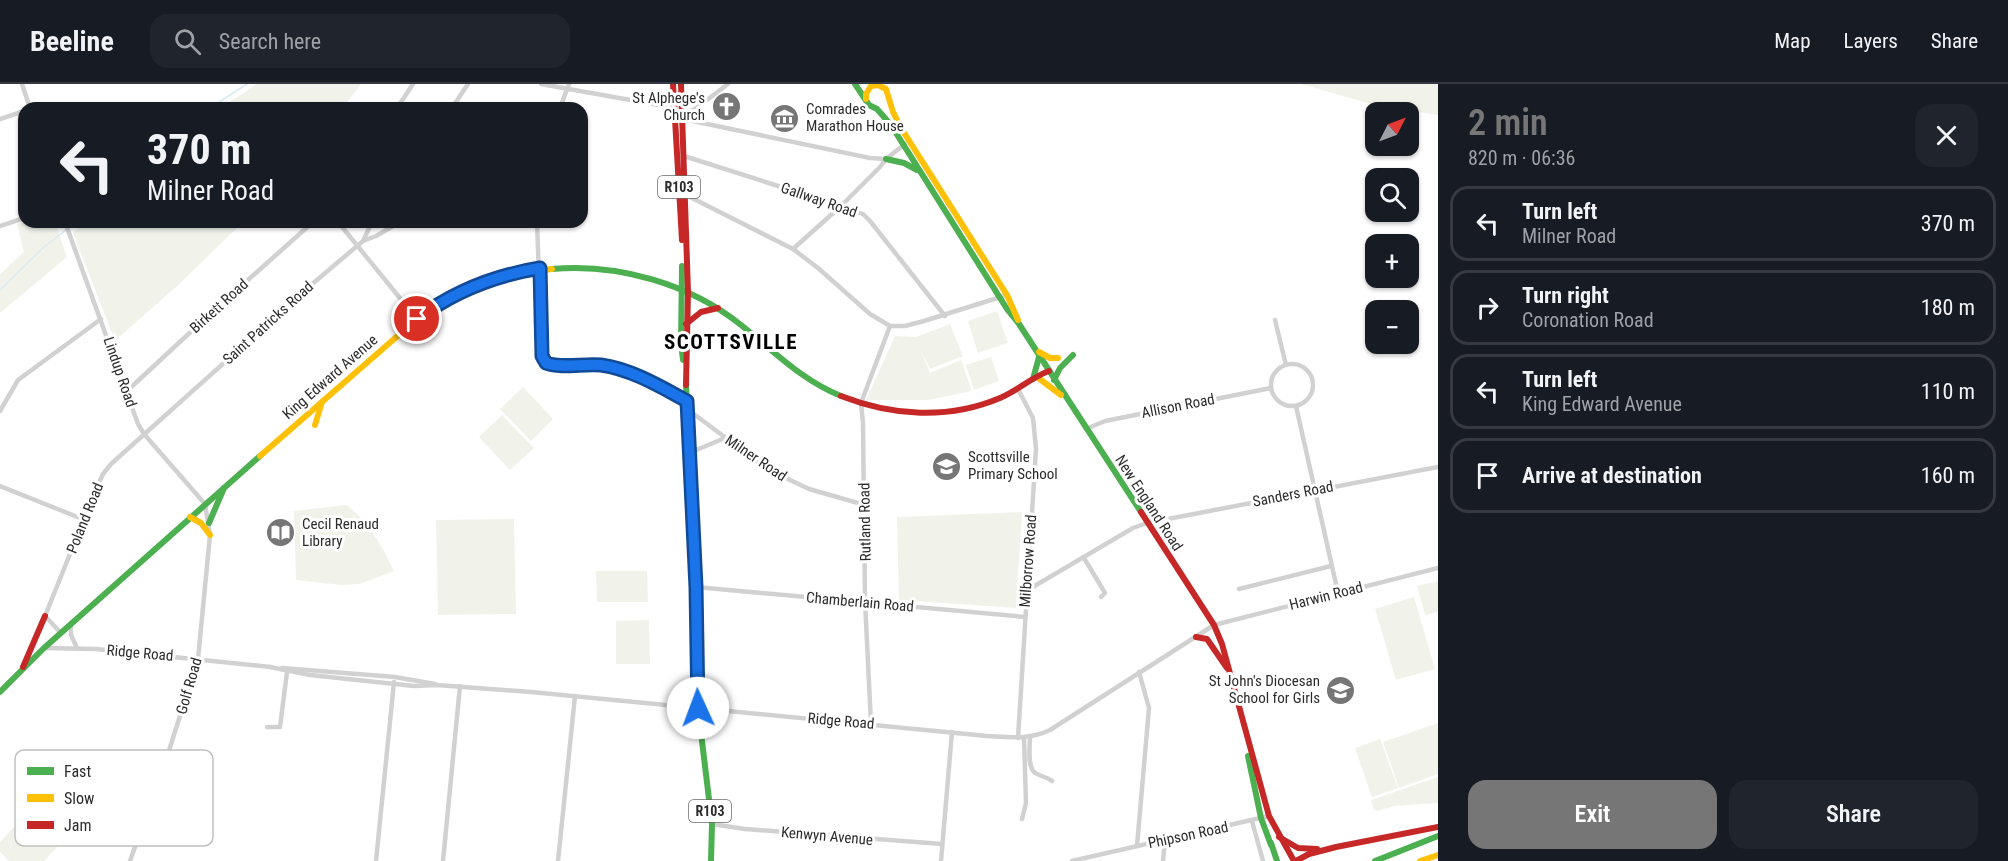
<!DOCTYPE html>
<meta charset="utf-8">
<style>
body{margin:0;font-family:"Roboto Condensed",sans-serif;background:#20242c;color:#f1f3f6;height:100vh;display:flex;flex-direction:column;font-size:22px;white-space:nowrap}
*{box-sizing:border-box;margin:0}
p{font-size:20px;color:#9ea1a6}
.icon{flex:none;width:33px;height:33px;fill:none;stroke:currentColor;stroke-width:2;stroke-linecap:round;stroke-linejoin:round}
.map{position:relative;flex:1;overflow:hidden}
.side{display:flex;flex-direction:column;background:#171b24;width:570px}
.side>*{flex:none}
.hud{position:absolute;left:18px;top:18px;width:570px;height:126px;border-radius:18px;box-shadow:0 2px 4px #0004;background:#171b24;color:#f1f3f6;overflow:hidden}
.needle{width:39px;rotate:48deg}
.buttons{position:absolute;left:1365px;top:18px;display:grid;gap:12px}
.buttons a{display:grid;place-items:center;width:54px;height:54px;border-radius:12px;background:#171b24;box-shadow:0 2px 4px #0004;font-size:30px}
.pin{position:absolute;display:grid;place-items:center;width:51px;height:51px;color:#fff;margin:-26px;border:3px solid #fff;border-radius:50%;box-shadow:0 2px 6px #0007}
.me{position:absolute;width:66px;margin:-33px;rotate:358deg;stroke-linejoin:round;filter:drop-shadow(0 0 4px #0008)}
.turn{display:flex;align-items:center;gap:21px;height:126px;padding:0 30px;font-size:27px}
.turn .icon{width:78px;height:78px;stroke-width:2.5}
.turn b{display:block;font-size:42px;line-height:51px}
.round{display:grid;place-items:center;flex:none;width:63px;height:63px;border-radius:18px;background:#20242c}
.overview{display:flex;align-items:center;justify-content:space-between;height:102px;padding:0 30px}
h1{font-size:36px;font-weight:600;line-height:45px;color:#767676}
.action{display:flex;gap:12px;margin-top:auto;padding:12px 30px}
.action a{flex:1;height:69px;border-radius:18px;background:#767676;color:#fff;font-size:24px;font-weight:600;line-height:69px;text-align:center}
.action a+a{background:#20242c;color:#f1f3f6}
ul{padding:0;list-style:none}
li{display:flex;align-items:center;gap:18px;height:75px;margin:0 12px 9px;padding:0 18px;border:3px solid #363941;border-radius:18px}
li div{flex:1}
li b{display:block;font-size:22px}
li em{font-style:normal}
header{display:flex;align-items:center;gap:36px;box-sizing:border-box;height:84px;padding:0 30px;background:#171b24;border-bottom:2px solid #363941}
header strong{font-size:28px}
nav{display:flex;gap:33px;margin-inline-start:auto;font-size:21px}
.search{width:420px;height:54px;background:#20242c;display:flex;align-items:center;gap:15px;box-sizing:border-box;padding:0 21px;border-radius:18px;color:#9ea1a6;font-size:22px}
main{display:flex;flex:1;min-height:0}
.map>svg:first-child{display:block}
.green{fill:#f1f3eb}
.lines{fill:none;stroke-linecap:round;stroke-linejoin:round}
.stream{stroke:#d8ebf0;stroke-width:1.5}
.street{stroke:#d1d1d1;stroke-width:4.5}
.fast{stroke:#4caf50;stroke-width:6}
.slow{stroke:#ffc107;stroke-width:6}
.jam{stroke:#c62828;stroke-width:6}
.route-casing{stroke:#114b97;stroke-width:15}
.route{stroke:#1a73e8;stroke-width:10}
.labels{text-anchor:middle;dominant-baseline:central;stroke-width:6;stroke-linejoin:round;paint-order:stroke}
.shield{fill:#fff;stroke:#6b6b6b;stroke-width:1.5}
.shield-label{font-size:14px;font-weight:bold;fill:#2c2c2c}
.poi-label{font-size:15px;fill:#2c2c2c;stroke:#fff;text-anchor:start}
.street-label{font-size:15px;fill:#2c2c2c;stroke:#fff}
.district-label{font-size:21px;font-weight:bold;letter-spacing:1.5px;fill:#000;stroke:#fff}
.key{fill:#fff;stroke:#c0c0c0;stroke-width:1.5}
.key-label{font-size:16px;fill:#2c2c2c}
</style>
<header>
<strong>Beeline</strong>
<div class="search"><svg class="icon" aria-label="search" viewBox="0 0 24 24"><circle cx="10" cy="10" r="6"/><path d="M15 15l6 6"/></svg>Search here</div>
<nav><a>Map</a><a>Layers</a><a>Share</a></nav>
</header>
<main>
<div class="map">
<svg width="1438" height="777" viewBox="0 0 1438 777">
<rect width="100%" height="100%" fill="#fff"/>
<g class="green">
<polygon points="257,0 361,0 343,24 220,24"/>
<polygon points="1301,0 1438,0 1438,31 1378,22"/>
<polygon points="26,138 55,138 67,173 0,229 0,190 24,168 17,140"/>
<polygon points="84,138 243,138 176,203 115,257 73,149"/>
<polygon points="997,227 1008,259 978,269 968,237"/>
<polygon points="950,240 963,272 930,285 921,267 930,289 961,276 972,307 928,316 866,316 895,252 916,253"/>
<polygon points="991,273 999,297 974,306 966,281"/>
<polygon points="523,303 553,335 531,357 500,325"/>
<polygon points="502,331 534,364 510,386 479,353"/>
<path d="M346,421c22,14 37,44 48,66l-34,13 -19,1 -45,-5 -2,-69z"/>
<polygon points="1022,428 1016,524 899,516 897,433"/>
<polygon points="514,435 516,530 438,531 436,436"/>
<polygon points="596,487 647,487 648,518 597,518"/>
<polygon points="1438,497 1438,528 1425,531 1417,502"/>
<polygon points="1414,513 1435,585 1396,596 1375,525"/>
<polygon points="649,536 650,580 616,580 616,537"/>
<polygon points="1438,639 1438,690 1399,704 1383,658"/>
<polygon points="1380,655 1398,704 1372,713 1355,664"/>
<polygon points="1438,693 1438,719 1394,722 1378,727 1374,726 1371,716"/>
<polygon points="25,731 58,762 44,777 9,777 0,768 0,758"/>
</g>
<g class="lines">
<g class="stream">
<polyline points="210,24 247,0"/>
<polyline points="70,143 76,138"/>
<polyline points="0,206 44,163 66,146"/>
</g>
<g class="street">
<polyline points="22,0 30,24"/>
<polyline points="541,0 664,22 675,22"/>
<polyline points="397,24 413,0"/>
<polyline points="452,24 468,0"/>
<polyline points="560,24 569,0"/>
<polyline points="683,30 695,25 728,0"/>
<polyline points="0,35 24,27"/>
<polyline points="683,35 870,74 886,75 905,60"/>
<polyline points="684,72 841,122 863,130 870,137 945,232"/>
<polyline points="686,111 793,165 818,184 870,230 890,242 905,242 924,237 1007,211"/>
<polyline points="65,138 138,340 144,350 205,420 210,451 198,575 166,676 130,777"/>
<polyline points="338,138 417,235"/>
<path d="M537,138l5,134 3,7c17,6 38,0 56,2 30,4 60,21 86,36"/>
<polyline points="0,142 24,134"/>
<polyline points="363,157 372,138"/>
<polyline points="793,165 841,122 880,83 886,75"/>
<polyline points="1275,236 1286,281"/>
<circle cx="1292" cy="301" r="21"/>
<polyline points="1018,305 1033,334 1036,365 1018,654"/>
<polyline points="127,307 211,229 313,138"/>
<polyline points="1296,322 1338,509"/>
<polyline points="687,325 769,386 809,405 865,421"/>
<polyline points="0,327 18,296 101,235"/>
<polyline points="1086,345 1105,337 1271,304"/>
<polyline points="689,369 725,354"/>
<polyline points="0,402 85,436"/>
<polyline points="1084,474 1105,509 1101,513"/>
<polyline points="696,503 1025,533"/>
<polyline points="1239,505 1331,482"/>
<polyline points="1026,507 1133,444 1147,439 1438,383"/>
<polyline points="71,540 71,551 77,564"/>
<polyline points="61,549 45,532 97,403 103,390 111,380 311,201 363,157 376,152 400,138"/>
<polyline points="44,564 96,565 271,583"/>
<path d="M270,583l40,8 104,11 23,-1 94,7 456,44c22,1 42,4 63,-6l164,-105 224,-57"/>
<polyline points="282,584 395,593 435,600"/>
<polyline points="871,640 865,517 863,339 861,319 890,242"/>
<polyline points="267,643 280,643 287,588"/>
<path d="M1030,653c0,9 -3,28 4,35 5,4 13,5 18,9"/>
<polyline points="1022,735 1026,719 1024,654"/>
<polyline points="1252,737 1263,777"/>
<polyline points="712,740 745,745 942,760"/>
<polyline points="1137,762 1149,624 1139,588"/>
<polyline points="376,777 394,598"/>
<polyline points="443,777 460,602"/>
<polyline points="558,777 575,612"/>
<polyline points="941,777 952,648"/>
<polyline points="1072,777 1269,732"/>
<polyline points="1163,777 1165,756"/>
</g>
<g class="fast">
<polyline points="855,0 869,21 877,25 891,41 1007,225 1019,240 1141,428"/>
<polyline points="886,75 904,79 917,86"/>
<polyline points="682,182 681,259 683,276"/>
<path d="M552,185c66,-6 138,15 189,56 33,26 60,55 100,71"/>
<polyline points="1033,295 1039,273"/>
<polyline points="1054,296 1060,284 1073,271"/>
<polyline points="686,301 696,503 698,624 712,740 711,777"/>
<polyline points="209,439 224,404"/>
<polyline points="0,608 44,564 260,372"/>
<polyline points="1248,672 1261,734 1271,761"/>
<polyline points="1271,759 1277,777"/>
<polyline points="1375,777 1438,752"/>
</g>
<g class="slow">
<polyline points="866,15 866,10 871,2 878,1 886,5 893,28 901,44 1007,211 1018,236"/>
<polyline points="1039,268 1050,274 1058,274"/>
<polyline points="1037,293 1061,311"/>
<polyline points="315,341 322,318"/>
<polyline points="260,372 417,235 451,213 488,198 526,188 552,185"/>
<polyline points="190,433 201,439 210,451"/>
<polyline points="1420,777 1438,771"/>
</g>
<g class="jam">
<polyline points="673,0 682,156"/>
<polyline points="681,0 688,208 686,301"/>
<polyline points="686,240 701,228 718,224"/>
<path d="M841,312c51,20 107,24 159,2 17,-7 32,-21 49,-27"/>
<polyline points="1141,428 1214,541 1222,560 1269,732 1294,777"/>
<polyline points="1196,553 1207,555 1227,584"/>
<polyline points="23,583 45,532"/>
<polyline points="1279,753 1298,764 1317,765"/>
<polyline points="1296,777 1309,770 1336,763 1438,743"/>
</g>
</g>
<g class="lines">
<defs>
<path id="route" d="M417,235c36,-27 80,-44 123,-51l2,88 4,7c16,6 38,0 55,2 30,4 60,22 86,36l9,186 2,121"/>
</defs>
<use href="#route" class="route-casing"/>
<use href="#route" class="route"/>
</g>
<defs>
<symbol id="church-disc" viewBox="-11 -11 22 22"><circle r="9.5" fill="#767676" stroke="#fff"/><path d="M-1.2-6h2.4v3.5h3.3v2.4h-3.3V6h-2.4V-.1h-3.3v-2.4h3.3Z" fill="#fff"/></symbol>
<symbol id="museum-disc" viewBox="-11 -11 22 22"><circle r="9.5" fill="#767676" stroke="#fff"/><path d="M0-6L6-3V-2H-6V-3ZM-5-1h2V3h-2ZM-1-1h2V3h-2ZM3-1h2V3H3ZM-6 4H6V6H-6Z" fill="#fff"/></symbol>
<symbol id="school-disc" viewBox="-11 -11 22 22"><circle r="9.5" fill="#767676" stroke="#fff"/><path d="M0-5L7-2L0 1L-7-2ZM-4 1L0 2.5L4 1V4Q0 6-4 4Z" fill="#fff"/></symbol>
<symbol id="library-disc" viewBox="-11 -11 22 22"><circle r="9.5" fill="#767676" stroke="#fff"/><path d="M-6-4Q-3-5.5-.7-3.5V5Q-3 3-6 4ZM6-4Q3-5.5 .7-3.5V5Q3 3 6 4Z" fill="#fff"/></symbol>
</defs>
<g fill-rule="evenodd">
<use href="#church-disc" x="710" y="6" width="33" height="33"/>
<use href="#museum-disc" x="768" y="18" width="33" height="33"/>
<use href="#school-disc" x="930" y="366" width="33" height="33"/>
<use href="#library-disc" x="264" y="432" width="33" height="33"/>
<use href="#school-disc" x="1324" y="590" width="33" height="33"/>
</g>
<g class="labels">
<g class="shield">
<rect x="658" y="92" width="42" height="22" rx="4.5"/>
<rect x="689" y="716" width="42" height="22" rx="4.5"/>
</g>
<g class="shield-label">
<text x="679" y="103">R103</text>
<text x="710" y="727">R103</text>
</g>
<g class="poi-label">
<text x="705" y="14" text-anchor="end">St Alphege's<tspan x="705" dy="17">Church</tspan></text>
<text x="806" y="25">Comrades<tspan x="806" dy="17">Marathon House</tspan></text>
<text x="968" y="373">Scottsville<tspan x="968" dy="17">Primary School</tspan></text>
<text x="302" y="440">Cecil Renaud<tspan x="302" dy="17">Library</tspan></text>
<text x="1320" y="597" text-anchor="end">St John's Diocesan<tspan x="1320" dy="17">School for Girls</tspan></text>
</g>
<g class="street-label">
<text transform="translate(819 116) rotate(19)">Gallway Road</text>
<text transform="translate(219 222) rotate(-42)">Birkett Road</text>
<text transform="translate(268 239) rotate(-42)">Saint Patricks Road</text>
<text transform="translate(120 288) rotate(71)">Lindup Road</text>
<text transform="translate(330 293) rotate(-41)">King Edward Avenue</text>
<text transform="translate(1178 322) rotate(-11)">Allison Road</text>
<text transform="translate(756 374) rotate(34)">Milner Road</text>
<text transform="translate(1293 410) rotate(-11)">Sanders Road</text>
<text transform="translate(1149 419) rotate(57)">New England Road</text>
<text transform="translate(85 434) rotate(-68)">Poland Road</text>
<text transform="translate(865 438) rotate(-91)">Rutland Road</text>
<text transform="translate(1028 477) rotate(-86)">Milborrow Road</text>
<text transform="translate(1326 512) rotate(-14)">Harwin Road</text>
<text transform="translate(860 518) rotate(5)">Chamberlain Road</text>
<text transform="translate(140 569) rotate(5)">Ridge Road</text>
<text transform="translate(189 602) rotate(-74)">Golf Road</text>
<text transform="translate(841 637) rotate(5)">Ridge Road</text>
<text transform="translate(1188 751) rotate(-12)">Phipson Road</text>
<text transform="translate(827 752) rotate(5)">Kenwyn Avenue</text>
</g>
<g class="district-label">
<text x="731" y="258">SCOTTSVILLE</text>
</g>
</g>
<rect x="15" y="666" width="198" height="96" rx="9" class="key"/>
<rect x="27" y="683" width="27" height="8" fill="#4caf50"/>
<rect x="27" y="710" width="27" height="8" fill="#ffc107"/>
<rect x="27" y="737" width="27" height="8" fill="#c62828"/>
<g class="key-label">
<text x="64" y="693">Fast</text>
<text x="64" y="720">Slow</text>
<text x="64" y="747">Jam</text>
</g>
</svg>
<div class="buttons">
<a><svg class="needle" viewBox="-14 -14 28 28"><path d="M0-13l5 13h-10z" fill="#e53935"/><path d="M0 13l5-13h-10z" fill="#9ea1a6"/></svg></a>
<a><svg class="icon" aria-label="search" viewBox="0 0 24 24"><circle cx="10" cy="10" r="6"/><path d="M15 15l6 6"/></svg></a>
<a>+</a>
<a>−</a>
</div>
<div class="pin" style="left:417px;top:235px;background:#d93025"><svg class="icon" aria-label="arrive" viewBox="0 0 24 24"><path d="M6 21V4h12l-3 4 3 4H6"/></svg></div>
<svg class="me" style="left:698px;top:624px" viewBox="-20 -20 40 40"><circle r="19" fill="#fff"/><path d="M0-13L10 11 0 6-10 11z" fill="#1a73e8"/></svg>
<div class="hud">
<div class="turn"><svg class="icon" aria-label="left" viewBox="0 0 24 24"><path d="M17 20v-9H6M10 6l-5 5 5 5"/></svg><div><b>370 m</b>Milner Road</div></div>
</div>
</div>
<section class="side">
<div class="overview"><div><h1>2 min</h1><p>820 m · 06:36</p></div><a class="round"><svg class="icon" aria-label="close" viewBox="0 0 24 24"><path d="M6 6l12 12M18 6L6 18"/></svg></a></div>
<ul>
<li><svg class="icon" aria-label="left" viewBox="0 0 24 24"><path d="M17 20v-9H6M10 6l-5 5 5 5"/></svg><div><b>Turn left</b><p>Milner Road</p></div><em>370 m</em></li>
<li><svg class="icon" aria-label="right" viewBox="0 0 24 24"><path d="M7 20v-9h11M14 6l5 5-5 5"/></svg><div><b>Turn right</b><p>Coronation Road</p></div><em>180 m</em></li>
<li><svg class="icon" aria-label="left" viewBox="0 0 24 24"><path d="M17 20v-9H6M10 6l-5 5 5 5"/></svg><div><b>Turn left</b><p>King Edward Avenue</p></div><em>110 m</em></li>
<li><svg class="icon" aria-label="arrive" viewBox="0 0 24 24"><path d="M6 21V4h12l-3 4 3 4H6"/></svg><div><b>Arrive at destination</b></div><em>160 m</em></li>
</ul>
<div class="action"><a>Exit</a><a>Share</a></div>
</section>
</main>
